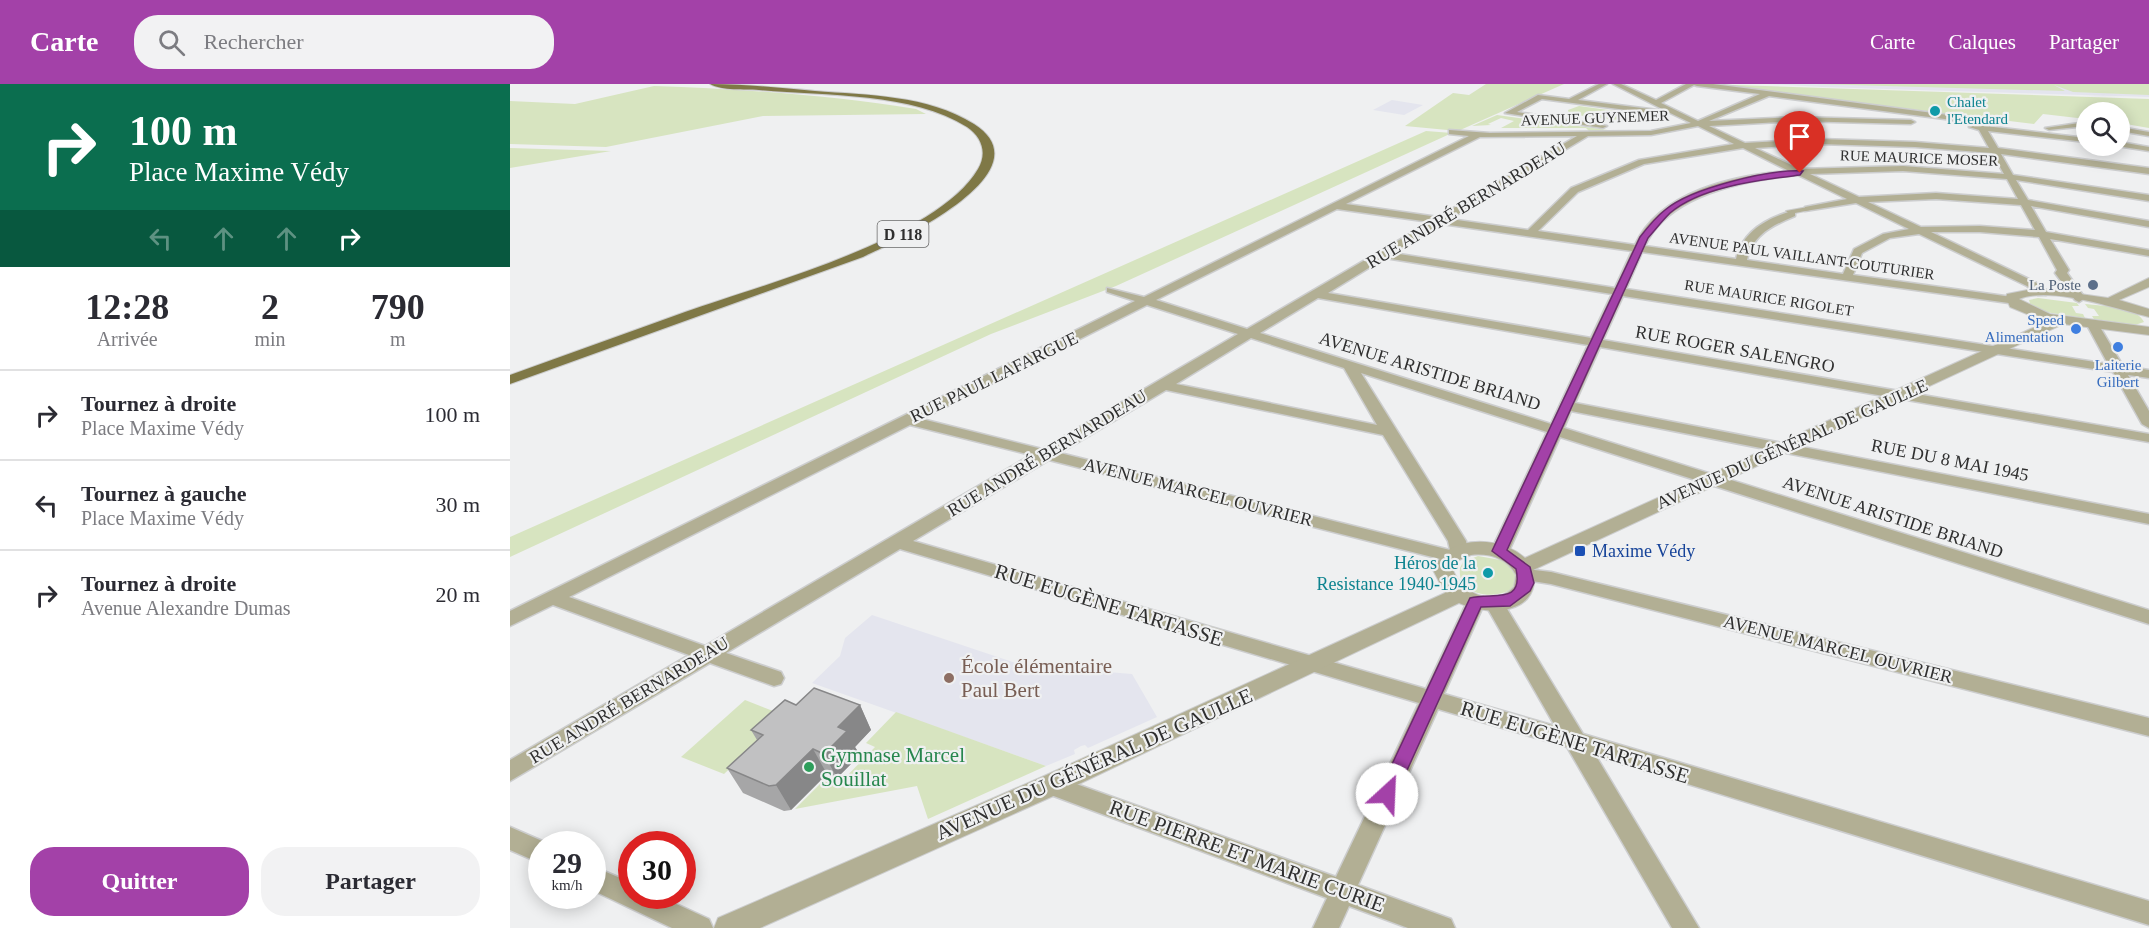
<!DOCTYPE html>
<html lang="fr">
<meta charset="utf-8">
<style>
body{margin:0;font-family:"Times New Roman",serif;background:#f2f2f3;color:#2b2b33;height:100vh;display:flex;flex-direction:column;font-size:22px;white-space:nowrap}
*{box-sizing:border-box;margin:0}
p{font-size:20px;color:#7c7c81}
.icon{flex:none;width:33px;height:33px;fill:none;stroke:currentColor;stroke-width:2;stroke-linecap:round;stroke-linejoin:round}
.map{position:relative;flex:1;overflow:hidden}
.side{display:flex;flex-direction:column;background:#fff;width:510px}
.side>*{flex:none}
.guide{background:#0b6e4f;color:#fff;overflow:hidden}
.controls{position:absolute;left:1566px;top:18px;display:grid;gap:12px}
.controls a{display:grid;place-items:center;width:54px;height:54px;border-radius:50%;background:#fff;box-shadow:0 3px 15px #0003;font-size:30px}
.speed{position:absolute;left:18px;top:747px;display:flex;gap:12px;font-size:30px;font-weight:700;text-align:center}
.speed>*{display:grid;place-content:center;width:78px;height:78px;border-radius:50%;background:#fff;box-shadow:0 3px 15px #0003;line-height:1}
.speed small{font-size:15px;font-weight:400}
.speed .limit{border:9px solid #d22;background:#fff;color:#111}
.pin{position:absolute;display:grid;place-items:center;width:51px;height:51px;color:#fff;margin:-62px -26px;border-radius:50% 50% 50% 0;rotate:-45deg;box-shadow:0 0 6px #0007}
.pin .icon{rotate:45deg}
.me{position:absolute;width:66px;margin:-33px;rotate:25deg;stroke-linejoin:round;filter:drop-shadow(0 0 4px #0008)}
.turn{display:flex;align-items:center;gap:21px;height:126px;padding:0 30px;font-size:27px}
.turn .icon{width:78px;height:78px;stroke-width:2.5}
.turn b{display:block;font-size:42px;line-height:51px}
.lanes{display:flex;align-items:center;height:57px;padding:0 30px;background:#0003;justify-content:center;gap:30px;direction:ltr}
.lanes .off{opacity:.35}
.eta{display:flex;justify-content:space-evenly;align-items:center;height:102px;text-align:center}
.eta b{font-size:36px;font-weight:600;line-height:42px}
.primary-button{display:flex;gap:12px;margin-top:auto;padding:12px 30px}
.primary-button a{flex:1;height:69px;border-radius:24px;background:#a341a8;color:#fff;font-size:24px;font-weight:600;line-height:69px;text-align:center}
.primary-button a+a{background:#f2f2f3;color:#2b2b33}
ul{padding:0;list-style:none}
li{display:flex;align-items:center;gap:18px;height:90px;padding:0 30px;border-top:2px solid #e1e1e2}
li div{flex:1}
li b{display:block;font-size:22px}
li em{font-style:normal}
header{display:flex;align-items:center;gap:36px;box-sizing:border-box;height:84px;padding:0 30px;background:#a341a8;color:#fff}
header strong{font-size:28px}
nav{display:flex;gap:33px;margin-inline-start:auto;font-size:21px}
.search{width:420px;height:54px;background:#f2f2f3;display:flex;align-items:center;gap:15px;box-sizing:border-box;padding:0 21px;border-radius:24px;color:#7c7c81;font-size:22px}
main{display:flex;flex:1;min-height:0}
.map>svg:first-child{display:block}
.built{fill:#e4e5ee}
.green{fill:#d7e4c0}
.lines{fill:none;stroke-linecap:round;stroke-linejoin:round}
.pedestrian-casing{stroke:#cccdce;stroke-width:2}
.minor-casing{stroke:#cccdce;stroke-width:3}
.tertiary-casing{stroke:#cccdce;stroke-width:2}
.primary-casing{stroke:#cccdce;stroke-width:2}
.pedestrian{fill:#b2af94;fill-rule:evenodd}
.minor{fill:#b2af94;fill-rule:evenodd}
.tertiary{fill:#b2af94;fill-rule:evenodd}
.primary{fill:#7f7846;fill-rule:evenodd}
.wall{fill:#a6a6a7}
.shaded-wall{fill:#878788}
.building{fill:#c1c1c2;stroke:#878788;stroke-width:1.5}
.route{fill:#a341a8;stroke:#6a2a6d;stroke-width:1.5}
.culture-dot{fill:#0f9aa8;stroke:#eff0f1;stroke-width:2}
.service-dot{fill:#5c6f8a;stroke:#eff0f1;stroke-width:2}
.shop-dot{fill:#3f7fe0;stroke:#eff0f1;stroke-width:2}
.transit-dot{fill:#1a4fb4;stroke:#eff0f1;stroke-width:2}
.education-dot{fill:#8d6e63;stroke:#eff0f1;stroke-width:2}
.leisure-dot{fill:#2e9e5b;stroke:#eff0f1;stroke-width:2}
.labels{text-anchor:middle;dominant-baseline:central;stroke-width:4.5;stroke-linejoin:round;paint-order:stroke}
.far-culture-label{font-size:15px;fill:#0d838f;stroke:#eff0f1;text-anchor:start}
.far-street-label{font-size:15px;fill:#2f2f2f;stroke:#eff0f1}
.far-service-label{font-size:15px;fill:#4e5e75;stroke:#eff0f1;text-anchor:end}
.far-shop-label{font-size:15px;fill:#366cbe;stroke:#eff0f1;text-anchor:end}
.shield{fill:#eff0f1;stroke:#696969;stroke-width:1.5}
.shield-label{font-size:16px;font-weight:bold;fill:#2f2f2f}
.street-label{font-size:18px;fill:#2f2f2f;stroke:#eff0f1}
.transit-label{font-size:18px;fill:#164399;stroke:#eff0f1;text-anchor:start}
.culture-label{font-size:18px;fill:#0d838f;stroke:#eff0f1;text-anchor:end}
.near-street-label{font-size:21px;fill:#2f2f2f;stroke:#eff0f1}
.near-education-label{font-size:21px;fill:#785e54;stroke:#eff0f1;text-anchor:start}
.near-leisure-label{font-size:21px;fill:#27864d;stroke:#eff0f1;text-anchor:start}
</style>
<header>
<strong>Carte</strong>
<div class="search"><svg class="icon" aria-label="search" viewBox="0 0 24 24"><circle cx="10" cy="10" r="6"/><path d="M15 15l6 6"/></svg>Rechercher</div>
<nav><a>Carte</a><a>Calques</a><a>Partager</a></nav>
</header>
<main>
<section class="side">
<div class="guide">
<div class="turn"><svg class="icon" aria-label="right" viewBox="0 0 24 24"><path d="M7 20v-9h11M14 6l5 5-5 5"/></svg><div><b>100 m</b>Place Maxime Védy</div></div>
<div class="lanes"><svg class="icon off" aria-label="left" viewBox="0 0 24 24"><path d="M17 20v-9H6M10 6l-5 5 5 5"/></svg><svg class="icon off" aria-label="ahead" viewBox="0 0 24 24"><path d="M12 20V5M6 11l6-6 6 6"/></svg><svg class="icon off" aria-label="ahead" viewBox="0 0 24 24"><path d="M12 20V5M6 11l6-6 6 6"/></svg><svg class="icon" aria-label="right" viewBox="0 0 24 24"><path d="M7 20v-9h11M14 6l5 5-5 5"/></svg></div>
</div>
<div class="eta">
<div><b>12:28</b><p>Arrivée</p></div>
<div><b>2</b><p>min</p></div>
<div><b>790</b><p>m</p></div>
</div>
<ul>
<li><svg class="icon" aria-label="right" viewBox="0 0 24 24"><path d="M7 20v-9h11M14 6l5 5-5 5"/></svg><div><b>Tournez à droite</b><p>Place Maxime Védy</p></div><em>100 m</em></li>
<li><svg class="icon" aria-label="left" viewBox="0 0 24 24"><path d="M17 20v-9H6M10 6l-5 5 5 5"/></svg><div><b>Tournez à gauche</b><p>Place Maxime Védy</p></div><em>30 m</em></li>
<li><svg class="icon" aria-label="right" viewBox="0 0 24 24"><path d="M7 20v-9h11M14 6l5 5-5 5"/></svg><div><b>Tournez à droite</b><p>Avenue Alexandre Dumas</p></div><em>20 m</em></li>
</ul>
<div class="primary-button"><a>Quitter</a><a>Partager</a></div>
</section>
<div class="map">
<svg width="1639" height="844" viewBox="0 0 1639 844">
<rect width="100%" height="100%" fill="#eff0f1"/>
<g class="built">
<polygon points="1257,0 1639,0 1639,13 1312,3"/>
<polygon points="882,16 913,21 894,31 863,26"/>
<polygon points="362,531 542,591 548,584 622,590 647,633 578,664 575,661 571,662 564,666 565,670 536,682 302,599 330,572 335,554"/>
</g>
<g class="green">
<polygon points="976,0 1054,0 948,47 895,42 943,9 959,11"/>
<polygon points="1195,0 1639,15 1639,44 1610,39 1610,28 1576,28 1576,35 1533,30 1524,40"/>
<polygon points="1306,0 1639,0 1639,11 1563,8 1544,1 1555,7"/>
<path d="M144,2c87,3 175,9 262,23l10,5 -163,2 -157,31 -96,-3v-43l65,3z"/>
<polygon points="1069,22 1113,28 1111,34 1104,36 1059,30 1058,26"/>
<polygon points="987,31 1120,49 1081,49 1076,44 966,44 991,44 1004,37 991,34 978,40 981,41 962,42"/>
<polygon points="916,47 942,49 606,202 481,250 0,473 0,453"/>
<polygon points="0,64 101,67 0,84"/>
<polygon points="1528,214 1567,219 1569,222 1562,222 1566,229 1573,230 1575,234 1535,228 1520,220 1519,216"/>
<path d="M1575,220c16,2 52,2 59,18l-9,3 -41,-6 -2,-3h7l-5,-7 -6,-1z"/>
<path d="M968,472l28,5 11,11v13c-17,17 -61,12 -57,-17l3,-6z"/>
<polygon points="235,616 276,632 214,690 171,673"/>
<polygon points="386,628 536,682 418,735 407,702 285,725 314,696 328,701 365,663 356,659"/>
</g>
<g class="lines">
<defs>
<polygon id="pedestrian" points="1298,123 1300,124 1300,126 1285,129 1285,132 1282,132 1276,127"/>
<g id="minor">
<path d="M1089,0h8l-29,16 88,11 -53,-27h8l35,16 30,-16h27l265,35 7,7 101,12v4l-98,-11 10,17 151,20v6l-148,-20 12,21 136,20v6l-133,-21 12,20 121,21v6l-118,-21 15,26 103,18v6l-99,-17 19,31 -2,3 18,25 -6,4 -4,-2 -20,-27 2,-3 -18,-33 -59,-5h-49l104,50 11,9v4h-8l-11,-9 -108,-52 -29,4 -28,15 -9,22 159,22 4,1v6l-374,-52 -16,37 482,75 -21,-39 2,-3h8l26,44 26,4v8l-21,-3 21,36v17l-7,-4 -29,-52 -490,-76 -20,44 546,94v8l-549,-95 -25,56 574,111v10l-578,-113 -7,17 585,182v14l-589,-187 -51,114 -3,4h-12l-3,-4 56,-119 -186,-59 105,168 2,11 -3,4 -13,6 -403,-102 -136,81 513,148 41,-87 2,-5h14l2,5 -41,92 111,32 -70,-122 2,-5h14l82,135 566,167v24l-553,-169 103,172h-27l-105,-181 -129,-38 -80,176 93,34 4,9h-47l-59,-22 -10,22h-26l14,-30 -284,-106 -3,-7 3,-7 8,-3 285,102 83,-174 -519,-154 -174,104 55,19 3,6 -3,6 -7,2 -64,-23 -200,118v-21l179,-105 -136,-50 -43,21v-15l625,-310 -28,-9v-4l37,9 325,-161 -20,-2v-4l41,3 161,-2 40,-8 -23,-11 -3,3 -123,-16 -25,13 90,14 -4,2 -98,-15 33,-18 31,4zM1184,1l3,1 63,8 -62,27 -37,-18zM1259,12l206,27 1,2 -7,2 10,3 10,18 -74,-6 -96,-3 -74,4 -36,-17 87,-5 115,3 4,-2 -4,-2 -115,-3 -87,4zM1188,42l36,18 -95,16 -68,28 -43,42 -78,-11 138,-83 63,-1zM1067,52l-139,81 -92,-13 134,-67zM1309,60l96,3 77,6 12,21 -101,-8 -103,3 -45,-21zM1233,64l46,23c-54,4 -129,20 -154,74l-97,-14 40,-39 66,-28zM1393,87l104,8 11,20 -82,-6 -77,4 -49,-23zM1288,91l49,24 -42,8v4l51,-8 53,26 -26,5 -29,15 -11,25 -96,-14c5,-25 26,-35 48,-44v-4l-3,-1c-25,7 -50,21 -56,48l-91,-13c23,-52 102,-66 153,-71zM1426,115l85,6 14,25 -55,-4 -59,1 -53,-25zM827,125l93,13 -183,107 -91,-29zM932,140l190,27 -17,37 -222,-35zM875,174l227,36 -21,44 -263,-45zM808,214l270,47 -37,79 -291,-91zM637,221l91,29 -196,115 -120,-30zM741,254l93,30 33,57 -201,-41zM656,306l217,45 65,106 2,9 -390,-97zM400,341l121,30 -326,191 -136,-49z"/>
<polygon points="1576,38 1576,42 1539,46 1535,44"/>
<polygon points="1610,43 1639,48 1639,52 1610,47"/>
<polygon points="1610,58 1639,63 1639,67 1607,62"/>
<polygon points="1016,485 1041,488 1639,634 1639,652 1041,500 1010,495 1007,491 1010,487"/>
<polygon points="0,743 39,760 32,760 32,780 0,766"/>
<polygon points="82,782 122,799 122,812 149,812 199,835 203,844 162,844 82,806"/>
</g>
<path id="tertiary" d="M1639,194v9l-30,13 30,9v8c-33,-8 -97,-31 -130,-18l31,15 99,13v8l-86,-11 -530,246c3,6 2,8 1,14 -6,33 -52,30 -75,19l-399,190 -300,135h-46l4,-10 324,-141 403,-184 -12,-23c4,-6 8,-16 14,-19 23,-15 58,-11 78,7l521,-236 -36,-15 -4,-10 1,-3 31,-6 70,10zM961,471c18,-2 36,3 45,20l-2,12c-20,21 -52,7 -61,-17l6,-10z"/>
<path id="primary" d="M200,0c35,0 70,4 105,7 52,4 113,4 159,33 75,48 -79,118 -111,133l-353,127v-9c58,-21 117,-42 175,-63 76,-27 252,-73 293,-143 9,-15 5,-31 -11,-42 -55,-35 -144,-31 -208,-37 -14,-1 -37,1 -49,-6z"/>
</defs>
<use href="#pedestrian" class="pedestrian-casing"/>
<use href="#minor" class="minor-casing"/>
<use href="#tertiary" class="tertiary-casing"/>
<use href="#primary" class="primary-casing"/>
<use href="#pedestrian" class="pedestrian"/>
<use href="#minor" class="minor"/>
<use href="#tertiary" class="tertiary"/>
<use href="#primary" class="primary"/>
</g>
<polygon class="wall" points="286,621 350,621 361,646 345,663 350,671 327,694 317,690 281,726 274,727 233,709 217,684 247,656 241,646"/>
<g class="shaded-wall">
<polygon points="350,621 361,646 345,663 350,671 327,694 314,670 328,643"/>
<polygon points="303,665 317,690 281,726 266,701"/>
</g>
<polygon class="building" points="304,604 350,621 328,643 337,647 314,670 303,665 266,701 259,702 217,684 253,651 241,646 275,616 286,621"/>
<path class="route" d="M1293,87l-3,4c-39,5 -98,11 -130,38 -8,8 -15,17 -22,25l-141,312 23,17 4,16 -4,8 -20,15 -29,1 -87,192 -7,3 -6,-3 -3,-5 92,-196c22,-6 54,7 46,-29l-24,-18 148,-314c7,-9 16,-20 25,-27 26,-22 105,-41 138,-39z"/>
<g class="culture-dot">
<circle cx="1425" cy="27" r="6"/>
<circle cx="978" cy="489" r="6"/>
</g>
<circle class="service-dot" cx="1583" cy="201" r="6"/>
<g class="shop-dot">
<circle cx="1566" cy="245" r="6"/>
<circle cx="1608" cy="263" r="6"/>
</g>
<rect class="transit-dot" x="1064" y="461" width="12" height="12" rx="3"/>
<circle class="education-dot" cx="439" cy="594" r="6"/>
<circle class="leisure-dot" cx="299" cy="683" r="6"/>
<g class="labels">
<g class="far-culture-label">
<text x="1437" y="18">Chalet<tspan x="1437" dy="17">l'Etendard</tspan></text>
</g>
<g class="far-street-label">
<text transform="translate(1085 34) rotate(-2)">AVENUE GUYNEMER</text>
<text transform="translate(1409 74) rotate(2)">RUE MAURICE MOSER</text>
<text transform="translate(1292 172) rotate(8)">AVENUE PAUL VAILLANT-COUTURIER</text>
<text transform="translate(1259 214) rotate(9)">RUE MAURICE RIGOLET</text>
</g>
<g class="far-service-label">
<text x="1571" y="201">La Poste</text>
</g>
<g class="far-shop-label">
<text x="1554" y="236">Speed<tspan x="1554" dy="17">Alimentation</tspan></text>
<text x="1608" y="281" text-anchor="middle">Laiterie<tspan x="1608" dy="17">Gilbert</tspan></text>
</g>
<rect class="shield" x="367.5" y="137" width="51" height="26" rx="4.5"/>
<g class="shield-label">
<text x="393" y="150">D 118</text>
</g>
<g class="street-label">
<text transform="translate(956 121) rotate(-31)">RUE ANDRÉ BERNARDEAU</text>
<text transform="translate(1225 265) rotate(10)">RUE ROGER SALENGRO</text>
<text transform="translate(920 287) rotate(17)">AVENUE ARISTIDE BRIAND</text>
<text transform="translate(484 293) rotate(-26)">RUE PAUL LAFARGUE</text>
<text transform="translate(1282 360) rotate(-24)">AVENUE DU GÉNÉRAL DE GAULLE</text>
<text transform="translate(537 369) rotate(-31)">RUE ANDRÉ BERNARDEAU</text>
<text transform="translate(1440 376) rotate(11)">RUE DU 8 MAI 1945</text>
<text transform="translate(688 408) rotate(14)">AVENUE MARCEL OUVRIER</text>
<text transform="translate(1383 433) rotate(18)">AVENUE ARISTIDE BRIAND</text>
<text transform="translate(1328 565) rotate(14)">AVENUE MARCEL OUVRIER</text>
<text transform="translate(119 616) rotate(-31)">RUE ANDRÉ BERNARDEAU</text>
</g>
<g class="transit-label">
<text x="1082" y="467">Maxime Védy</text>
</g>
<g class="culture-label">
<text x="966" y="479">Héros de la<tspan x="966" dy="21">Resistance 1940-1945</tspan></text>
</g>
<g class="near-street-label">
<text transform="translate(599 521) rotate(17)">RUE EUGÈNE TARTASSE</text>
<text transform="translate(1065 658) rotate(17)">RUE EUGÈNE TARTASSE</text>
<text transform="translate(584 680) rotate(-24)">AVENUE DU GÉNÉRAL DE GAULLE</text>
<text transform="translate(737 772) rotate(20)">RUE PIERRE ET MARIE CURIE</text>
</g>
<g class="near-education-label">
<text x="451" y="582">École élémentaire<tspan x="451" dy="24">Paul Bert</tspan></text>
</g>
<g class="near-leisure-label">
<text x="311" y="671">Gymnase Marcel<tspan x="311" dy="24">Souillat</tspan></text>
</g>
</g>
</svg>
<div class="controls">
<a><svg class="icon" aria-label="search" viewBox="0 0 24 24"><circle cx="10" cy="10" r="6"/><path d="M15 15l6 6"/></svg></a>
</div>
<div class="speed"><div>29<small>km/h</small></div><div class="limit">30</div></div>
<div class="pin" style="left:1290px;top:89px;background:#d93025"><svg class="icon" aria-label="arrive" viewBox="0 0 24 24"><path d="M6 21V4h12l-3 4 3 4H6"/></svg></div>
<svg class="me" style="left:877px;top:710px" viewBox="-20 -20 40 40"><circle r="19" fill="#fff"/><path d="M0-13L10 11 0 6-10 11z" fill="#a341a8"/></svg>
</div>
</main>
